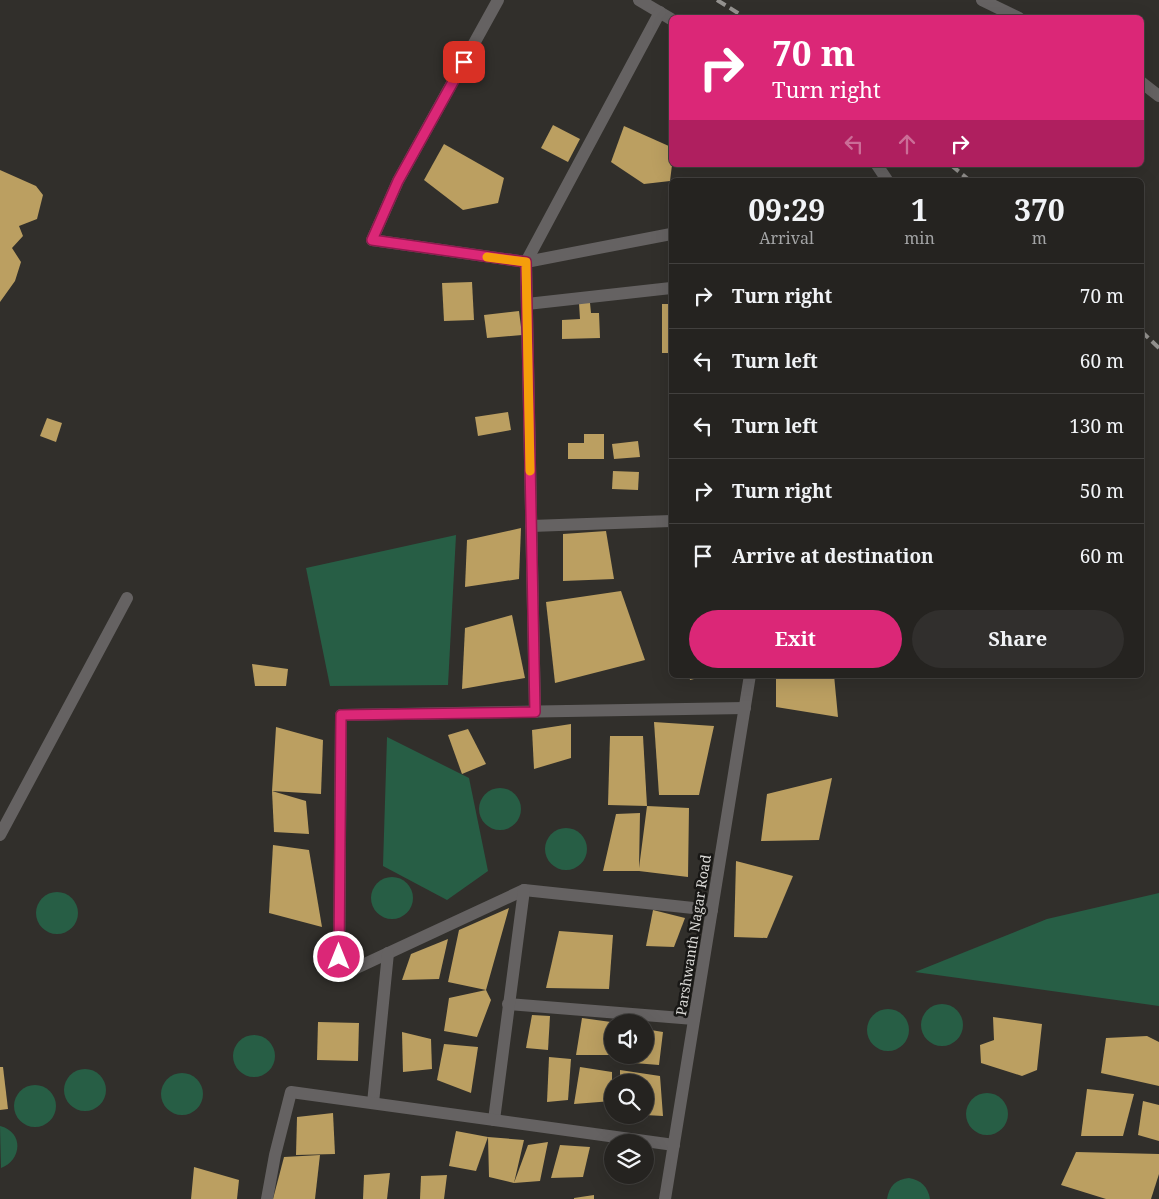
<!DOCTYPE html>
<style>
body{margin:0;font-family:"Noto Serif",serif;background:#312f2d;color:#f1f3f6;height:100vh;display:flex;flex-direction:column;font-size:19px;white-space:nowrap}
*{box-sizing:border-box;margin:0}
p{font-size:16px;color:#a3a4a5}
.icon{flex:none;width:28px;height:28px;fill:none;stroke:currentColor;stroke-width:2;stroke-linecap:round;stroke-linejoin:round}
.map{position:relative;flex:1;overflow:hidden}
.sheet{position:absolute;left:669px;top:178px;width:475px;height:500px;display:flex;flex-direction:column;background:#252320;border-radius:8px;box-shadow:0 5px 20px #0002,0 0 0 1px #42403e}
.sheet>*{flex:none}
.top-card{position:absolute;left:669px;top:15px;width:475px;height:152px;border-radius:8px;box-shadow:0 5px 20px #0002,0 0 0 1px #42403e;background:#db2777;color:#fff;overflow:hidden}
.tools{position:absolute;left:604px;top:1014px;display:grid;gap:10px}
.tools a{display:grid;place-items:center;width:50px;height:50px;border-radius:50%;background:#252320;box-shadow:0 5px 20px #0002,0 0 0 1px #42403e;font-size:25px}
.pin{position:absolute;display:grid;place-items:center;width:42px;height:42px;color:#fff;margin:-21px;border-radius:10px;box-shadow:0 2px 8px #0006}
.me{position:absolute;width:55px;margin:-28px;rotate:0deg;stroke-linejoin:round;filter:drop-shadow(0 0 4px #0008)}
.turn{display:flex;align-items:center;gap:18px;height:105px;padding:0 20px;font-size:22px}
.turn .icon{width:65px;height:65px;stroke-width:2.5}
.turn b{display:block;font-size:35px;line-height:42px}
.lanes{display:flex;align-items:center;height:48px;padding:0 20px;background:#0003;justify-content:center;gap:25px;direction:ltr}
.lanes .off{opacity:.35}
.eta{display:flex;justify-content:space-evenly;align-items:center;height:85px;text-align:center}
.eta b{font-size:30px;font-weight:700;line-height:35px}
.cta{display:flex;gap:10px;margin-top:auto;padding:10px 20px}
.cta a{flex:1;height:58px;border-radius:30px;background:#db2777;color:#fff;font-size:20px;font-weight:700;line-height:58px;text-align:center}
.cta a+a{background:#312f2d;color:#f1f3f6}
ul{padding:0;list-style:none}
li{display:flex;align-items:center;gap:15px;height:65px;padding:0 20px;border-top:1px solid #42403e}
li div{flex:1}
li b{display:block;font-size:19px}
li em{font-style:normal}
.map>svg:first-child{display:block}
.green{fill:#275e45}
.building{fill:#bb9f61}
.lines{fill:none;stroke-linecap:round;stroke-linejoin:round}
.minor{stroke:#656262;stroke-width:12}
.rail{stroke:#94928f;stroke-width:4;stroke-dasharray:10 5;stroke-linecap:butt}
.route-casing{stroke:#8e194d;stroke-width:12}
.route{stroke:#db2777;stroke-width:9}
.slow{stroke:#f59e0b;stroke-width:9}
.labels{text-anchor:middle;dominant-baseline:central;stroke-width:5;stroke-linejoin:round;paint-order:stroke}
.street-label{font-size:14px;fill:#dad9d6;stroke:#181715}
</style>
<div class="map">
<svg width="1159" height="1199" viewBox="0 0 1159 1199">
<rect width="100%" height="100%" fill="#312f2b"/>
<g class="green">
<polygon points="456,535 448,685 330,686 306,568"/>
<polygon points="387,737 469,778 488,871 447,900 383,866"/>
<circle cx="500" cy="809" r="21"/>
<circle cx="566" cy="849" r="21"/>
<circle cx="392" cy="898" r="21"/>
<circle cx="57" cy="913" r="21"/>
<polygon points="1159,893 1159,1006 915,972 1047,919"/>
<circle cx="942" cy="1025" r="21"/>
<circle cx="888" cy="1030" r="21"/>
<circle cx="254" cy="1056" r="21"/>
<circle cx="85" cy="1090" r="21"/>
<circle cx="182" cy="1094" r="21"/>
<circle cx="35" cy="1106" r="21"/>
<circle cx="987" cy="1114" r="21"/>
<path d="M0,1126c24,6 22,34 1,42z"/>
<path d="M909,1178c12,2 19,9 21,21h-43c2,-13 9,-20 22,-21z"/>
</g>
<g class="building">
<polygon points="553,125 580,139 568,162 541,148"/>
<polygon points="624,126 671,147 672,165 670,181 644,184 611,162"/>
<polygon points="444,144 504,178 498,203 463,210 424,180"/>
<polygon points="0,170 36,186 43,195 37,219 19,226 23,236 12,248 21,262 15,281 0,302"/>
<polygon points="472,282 474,320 444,321 442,283"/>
<polygon points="579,303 590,303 591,313 599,313 600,338 562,339 562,320 580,319"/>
<rect x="662" y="304" width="9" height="49"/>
<polygon points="519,311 522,335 487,338 484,315"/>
<polygon points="508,412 511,430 478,436 475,417"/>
<polygon points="47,418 62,423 56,442 40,436"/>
<polygon points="584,434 604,434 604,459 568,459 568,443 584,443"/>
<polygon points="638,441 640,457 614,459 612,444"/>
<polygon points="613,471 639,472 638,490 612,489"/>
<polygon points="521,528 519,579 465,587 467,540"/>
<polygon points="606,531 614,579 563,581 563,534"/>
<polygon points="621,591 645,660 555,683 546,602"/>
<polygon points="512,615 525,678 462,689 465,628"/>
<polygon points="252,664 288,669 286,686 255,686"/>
<polygon points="689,675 706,675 706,676 690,680"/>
<polygon points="776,675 834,675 838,717 776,707"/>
<polygon points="654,722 714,726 699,795 659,795"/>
<polygon points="571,724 571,758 534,769 532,730"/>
<polygon points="276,727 323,740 321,794 272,791"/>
<polygon points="468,729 486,764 462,774 448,735"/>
<polygon points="610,736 643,736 647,806 608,805"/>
<polygon points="832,778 819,840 761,841 767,794"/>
<polygon points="272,791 306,801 309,834 274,832"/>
<polygon points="647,806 689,808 688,877 639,871 603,871 616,814 640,813 639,868"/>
<polygon points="273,845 309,850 322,927 269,913"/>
<polygon points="736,861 793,876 767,938 734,937"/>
<polygon points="509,908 486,990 491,1000 477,1037 444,1031 449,998 486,990 448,982 459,930"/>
<polygon points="653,910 685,918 674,947 646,946"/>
<polygon points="559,931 613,935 609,989 546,988"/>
<polygon points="448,939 439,979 402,980 411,954"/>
<polygon points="532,1015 550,1016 548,1050 526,1048"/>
<polygon points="993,1017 1042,1024 1037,1070 1022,1076 981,1063 980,1045 994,1040"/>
<polygon points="582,1018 611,1022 612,1032 612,1055 576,1055"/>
<polygon points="318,1022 359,1023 358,1061 317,1060"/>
<polygon points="645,1029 663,1032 659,1065 622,1062 623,1055 645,1055"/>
<polygon points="402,1032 431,1039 432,1069 403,1072"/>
<polygon points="1147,1036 1159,1042 1159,1086 1101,1073 1106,1038"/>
<polygon points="444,1044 478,1047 471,1093 437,1080"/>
<polygon points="549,1057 571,1059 568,1100 547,1102"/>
<polygon points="0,1067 3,1067 8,1109 0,1110"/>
<polygon points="580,1067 612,1072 612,1101 574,1104"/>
<polygon points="620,1070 660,1076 663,1116 645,1115 645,1082 620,1082"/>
<polygon points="1087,1089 1134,1094 1123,1136 1081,1136"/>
<polygon points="1143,1101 1159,1105 1159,1141 1138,1135"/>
<polygon points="333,1113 335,1154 296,1155 297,1117"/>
<polygon points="456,1131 488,1137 476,1171 449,1166"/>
<polygon points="488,1137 524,1140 514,1183 528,1145 548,1142 540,1181 514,1183 489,1177"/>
<polygon points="560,1145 590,1147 583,1177 551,1178"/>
<polygon points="1076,1152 1159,1154 1159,1174 1151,1199 1106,1199 1061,1185"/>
<polygon points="320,1155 315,1199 273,1199 284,1157"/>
<polygon points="194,1167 239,1180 237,1199 191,1199"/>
<polygon points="390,1173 387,1199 363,1199 364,1175"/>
<polygon points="447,1175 444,1199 420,1199 421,1176"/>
<polygon points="594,1195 594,1199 574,1199 574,1198"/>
</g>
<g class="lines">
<g class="minor">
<polyline points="498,0 398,181 372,240 526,262 671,234"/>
<polyline points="639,0 671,19"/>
<polyline points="982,0 1019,18"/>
<polyline points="1141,82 1159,96"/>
<polyline points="877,165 887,180"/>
<polyline points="527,304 671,288"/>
<polyline points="531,526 671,521"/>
<polyline points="535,712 526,262 660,12"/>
<polyline points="0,835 127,598"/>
<polyline points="712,910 524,890 339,976 341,715 745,708"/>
<polyline points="508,1004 694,1019"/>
<polyline points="373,1103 388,953"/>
<polyline points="494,1120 524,890"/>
<polyline points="267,1199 275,1155 291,1092 674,1145"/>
<polyline points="665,1199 750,675"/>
</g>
<g class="rail">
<polyline points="717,0 746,18"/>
<polyline points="951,165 969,180"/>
<polyline points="1141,331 1159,348"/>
</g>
</g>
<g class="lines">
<defs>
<polyline id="route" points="339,957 341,715 535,712 526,262 372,240 398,181 464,62"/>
</defs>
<use href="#route" class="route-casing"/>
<use href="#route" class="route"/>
<polyline class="slow" points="487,257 526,262 530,471"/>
</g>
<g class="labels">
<g class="street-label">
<text transform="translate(693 935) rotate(-81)">Parshwanth Nagar Road</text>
</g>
</g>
</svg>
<div class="tools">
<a><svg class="icon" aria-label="sound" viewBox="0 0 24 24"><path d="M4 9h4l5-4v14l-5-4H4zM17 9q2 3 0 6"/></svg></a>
<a><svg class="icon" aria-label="search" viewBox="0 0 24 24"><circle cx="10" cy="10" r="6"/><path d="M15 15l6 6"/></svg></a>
<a><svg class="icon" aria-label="layers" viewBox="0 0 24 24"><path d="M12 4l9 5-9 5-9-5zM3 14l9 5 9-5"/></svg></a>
</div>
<div class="pin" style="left:464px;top:62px;background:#d93025"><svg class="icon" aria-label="arrive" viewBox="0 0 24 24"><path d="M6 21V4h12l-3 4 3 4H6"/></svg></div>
<svg class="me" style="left:339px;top:957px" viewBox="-20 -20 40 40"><circle r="17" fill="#db2777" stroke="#fff" stroke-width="3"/><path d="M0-11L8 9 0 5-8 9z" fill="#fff"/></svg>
<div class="top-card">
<div class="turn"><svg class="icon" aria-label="right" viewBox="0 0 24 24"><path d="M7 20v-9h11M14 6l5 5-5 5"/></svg><div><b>70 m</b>Turn right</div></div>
<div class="lanes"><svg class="icon off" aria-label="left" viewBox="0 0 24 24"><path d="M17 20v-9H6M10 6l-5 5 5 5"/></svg><svg class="icon off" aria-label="ahead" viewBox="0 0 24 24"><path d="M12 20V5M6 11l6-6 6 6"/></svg><svg class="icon" aria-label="right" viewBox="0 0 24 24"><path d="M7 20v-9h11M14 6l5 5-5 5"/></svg></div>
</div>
<section class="sheet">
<div class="eta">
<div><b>09:29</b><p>Arrival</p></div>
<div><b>1</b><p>min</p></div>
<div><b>370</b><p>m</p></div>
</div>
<ul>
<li><svg class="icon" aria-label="right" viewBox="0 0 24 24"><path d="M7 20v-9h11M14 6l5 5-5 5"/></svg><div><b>Turn right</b></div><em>70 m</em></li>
<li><svg class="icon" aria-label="left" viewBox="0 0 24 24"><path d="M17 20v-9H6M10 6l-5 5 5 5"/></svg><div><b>Turn left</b></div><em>60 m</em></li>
<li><svg class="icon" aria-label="left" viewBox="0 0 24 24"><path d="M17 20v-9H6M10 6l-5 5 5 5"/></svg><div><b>Turn left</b></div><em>130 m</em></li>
<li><svg class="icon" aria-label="right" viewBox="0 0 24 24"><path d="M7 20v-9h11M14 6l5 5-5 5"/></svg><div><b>Turn right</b></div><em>50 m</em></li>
<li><svg class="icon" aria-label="arrive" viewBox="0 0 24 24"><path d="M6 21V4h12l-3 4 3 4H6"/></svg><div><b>Arrive at destination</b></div><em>60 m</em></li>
</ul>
<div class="cta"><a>Exit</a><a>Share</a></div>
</section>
</div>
